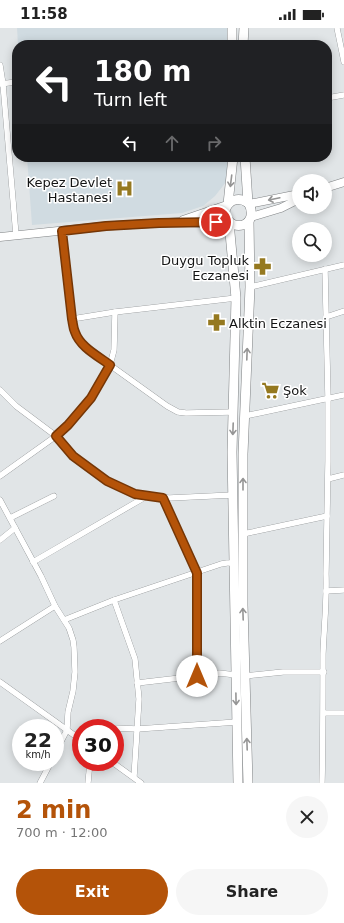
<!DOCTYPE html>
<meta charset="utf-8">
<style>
body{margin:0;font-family:"DejaVu Sans",sans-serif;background:#f6f6f6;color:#222;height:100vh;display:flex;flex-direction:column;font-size:15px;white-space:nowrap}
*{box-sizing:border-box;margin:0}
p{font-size:13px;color:#767676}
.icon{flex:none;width:22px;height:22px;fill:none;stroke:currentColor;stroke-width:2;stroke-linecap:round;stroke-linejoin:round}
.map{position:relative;height:755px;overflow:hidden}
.panel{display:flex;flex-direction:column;background:#fff;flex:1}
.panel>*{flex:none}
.hud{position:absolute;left:12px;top:12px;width:320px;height:122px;border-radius:16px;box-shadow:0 2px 10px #0003;background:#202124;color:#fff;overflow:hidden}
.controls{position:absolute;left:292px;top:146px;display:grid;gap:8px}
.controls a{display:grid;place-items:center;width:40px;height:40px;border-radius:50%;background:#fff;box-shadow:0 2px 10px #0003;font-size:20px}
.speed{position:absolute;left:12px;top:691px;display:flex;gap:8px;font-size:20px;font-weight:700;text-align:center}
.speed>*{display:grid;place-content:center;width:52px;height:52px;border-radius:50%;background:#fff;box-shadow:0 2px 10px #0003;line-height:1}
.speed small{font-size:10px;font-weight:400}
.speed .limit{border:6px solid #d22;background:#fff;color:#111}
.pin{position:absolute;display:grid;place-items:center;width:34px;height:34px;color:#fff;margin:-17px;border:2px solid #fff;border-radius:50%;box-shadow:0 1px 4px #0007}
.me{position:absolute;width:44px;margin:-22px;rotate:0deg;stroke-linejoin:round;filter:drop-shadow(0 0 3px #0008)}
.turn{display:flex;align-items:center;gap:14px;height:84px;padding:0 16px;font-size:18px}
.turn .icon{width:52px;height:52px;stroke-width:2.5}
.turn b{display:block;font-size:28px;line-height:34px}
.lanes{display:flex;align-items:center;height:38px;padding:0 16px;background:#0003;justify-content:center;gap:20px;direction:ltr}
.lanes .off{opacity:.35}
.round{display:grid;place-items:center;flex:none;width:42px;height:42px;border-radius:21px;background:#f6f6f6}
.overview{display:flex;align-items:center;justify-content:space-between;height:68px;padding:0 16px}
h1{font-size:24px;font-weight:700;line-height:30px;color:#b45309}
.primary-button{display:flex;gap:8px;margin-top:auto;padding:8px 16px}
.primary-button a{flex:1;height:46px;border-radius:24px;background:#b45309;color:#fff;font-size:16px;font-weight:700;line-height:46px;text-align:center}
.primary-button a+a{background:#f6f6f6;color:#222}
.status{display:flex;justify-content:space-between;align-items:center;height:28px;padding:0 20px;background:#fff;direction:ltr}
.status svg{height:11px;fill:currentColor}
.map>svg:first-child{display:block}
.built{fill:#d0dbe1}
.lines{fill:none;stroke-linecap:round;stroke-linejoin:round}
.street-casing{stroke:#7f8284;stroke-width:6}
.secondary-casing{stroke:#7f8284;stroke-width:9}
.primary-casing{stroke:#7f8284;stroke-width:10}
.street{stroke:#fff;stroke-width:5.5}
.secondary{stroke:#fff;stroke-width:8}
.primary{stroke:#fff;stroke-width:9}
.oneway{stroke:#959595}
.route-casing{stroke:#753606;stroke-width:10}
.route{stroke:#b45309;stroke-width:7}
.labels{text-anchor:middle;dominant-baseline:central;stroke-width:3;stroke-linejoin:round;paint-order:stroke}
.poi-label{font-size:13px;fill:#131414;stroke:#fff;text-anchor:end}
</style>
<div class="status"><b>11:58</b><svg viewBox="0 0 49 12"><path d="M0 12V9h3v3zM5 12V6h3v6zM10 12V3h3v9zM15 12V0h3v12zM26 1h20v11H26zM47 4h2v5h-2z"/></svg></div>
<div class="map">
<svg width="344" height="755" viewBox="0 0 344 755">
<rect width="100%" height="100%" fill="#e1e5e7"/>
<g class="built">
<polygon points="17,0 227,0 227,17 18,17"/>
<polygon points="27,129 228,129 226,154 215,168 203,178 182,185 32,197"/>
</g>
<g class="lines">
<defs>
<g id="street">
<polyline points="337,0 344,34"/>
<polyline points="0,37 3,56 16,207"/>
<polyline points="0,56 16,54"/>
<polyline points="327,70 344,67"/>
<path d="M62,203l10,88c3,15 6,20 17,31l78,56 11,6 8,1 47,-1"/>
<polyline points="250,259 344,237"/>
<polyline points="326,289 344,283"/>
<polyline points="72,291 115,284 236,270"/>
<polyline points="0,362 16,378 56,408 73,428 107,453 135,466 169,470 233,467"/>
<polyline points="245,388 344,367"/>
<polyline points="0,448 56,408 68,397 91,370 110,337 114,322 115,284"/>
<polyline points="328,451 344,447"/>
<polyline points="0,472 41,548 55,578 69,600 73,612 74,619 75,644 73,663 68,684 67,702 55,725"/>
<polyline points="10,490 54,468"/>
<polyline points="243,506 327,488"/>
<polyline points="0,512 15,500"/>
<polyline points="33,534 147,468"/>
<polyline points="326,563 344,562"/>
<polyline points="114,572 135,631 139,671 134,749"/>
<polyline points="64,592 114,572 221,536 227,535 234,535"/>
<polyline points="0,613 55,578"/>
<polyline points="197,648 219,645 236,647"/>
<polyline points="245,648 283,644 324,644"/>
<polyline points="0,654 81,712"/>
<polyline points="137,655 197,648 197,545 163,470"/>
<polyline points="324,685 344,685"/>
<polyline points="91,699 110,700"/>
<polyline points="115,700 137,701 237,694"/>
<polyline points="112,734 141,755"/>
<polyline points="40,755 51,734"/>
<polyline points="88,755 90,734"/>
<path d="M322,755c1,-43 1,-86 1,-129 1,-27 4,-53 3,-80l2,-113v-62l-3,-130"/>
</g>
<g id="secondary">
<polyline points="325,160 344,154"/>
<polyline points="248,175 249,176 299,166"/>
<polyline points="251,189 281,180 299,171"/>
<polyline points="183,192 227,177"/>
<polyline points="0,209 106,198 159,195 179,194 203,195 228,193"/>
</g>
<g id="primary">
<polyline points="232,0 232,17"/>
<polyline points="243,17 244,0"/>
<polyline points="245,129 248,175"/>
<path d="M248,175c-16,-12 -32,10 -17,20 4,3 8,3 12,2 9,-3 10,-13 6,-21"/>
<polyline points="228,176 233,129"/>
<polyline points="229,194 236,270 232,424 238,755"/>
<polyline points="248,755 243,577 243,426 250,259 249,193"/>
</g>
</defs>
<use href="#street" class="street-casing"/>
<use href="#secondary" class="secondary-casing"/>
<use href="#primary" class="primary-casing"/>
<use href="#street" class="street"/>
<use href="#secondary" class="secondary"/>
<use href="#primary" class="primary"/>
</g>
<defs><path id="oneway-shaft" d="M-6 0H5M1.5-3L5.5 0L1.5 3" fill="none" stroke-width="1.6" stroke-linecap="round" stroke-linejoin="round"/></defs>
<g class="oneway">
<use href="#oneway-shaft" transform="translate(231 153) rotate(97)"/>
<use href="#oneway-shaft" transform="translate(274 171) rotate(168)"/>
<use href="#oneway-shaft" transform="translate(247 326) rotate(-88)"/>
<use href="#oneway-shaft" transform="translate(233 401) rotate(92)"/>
<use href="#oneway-shaft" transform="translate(243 456) rotate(-90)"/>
<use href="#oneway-shaft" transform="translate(243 586) rotate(-92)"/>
<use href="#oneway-shaft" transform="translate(236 671) rotate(89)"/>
<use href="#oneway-shaft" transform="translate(247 716) rotate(-92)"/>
</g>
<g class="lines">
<defs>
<path id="route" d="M197,648v-103l-34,-75 -28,-4 -28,-13 -34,-25 -17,-20 12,-11 23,-27 19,-33c-12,-9 -30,-18 -35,-33 -2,-4 -2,-9 -3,-13l-10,-88 44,-5 53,-3 57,-1"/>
</defs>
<use href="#route" class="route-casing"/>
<use href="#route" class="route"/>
</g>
<defs>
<symbol id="hospital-bare" viewBox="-9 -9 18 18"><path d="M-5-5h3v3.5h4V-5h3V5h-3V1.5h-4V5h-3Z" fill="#957920" stroke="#fff" stroke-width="2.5" paint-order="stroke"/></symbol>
<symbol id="pharmacy-bare" viewBox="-9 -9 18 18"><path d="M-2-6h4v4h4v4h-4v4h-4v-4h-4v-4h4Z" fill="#957920" stroke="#fff" stroke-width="2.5" paint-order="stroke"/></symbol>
<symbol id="supermarket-bare" viewBox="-9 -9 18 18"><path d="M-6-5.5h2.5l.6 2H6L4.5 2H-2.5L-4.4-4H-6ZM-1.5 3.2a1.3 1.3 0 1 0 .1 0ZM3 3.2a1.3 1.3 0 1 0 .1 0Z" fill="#957920" stroke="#fff" stroke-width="2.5" paint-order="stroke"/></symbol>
</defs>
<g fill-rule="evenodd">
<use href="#hospital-bare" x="112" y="148" width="25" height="25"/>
<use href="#pharmacy-bare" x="250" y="226" width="25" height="25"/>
<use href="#pharmacy-bare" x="204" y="282" width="25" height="25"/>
<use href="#supermarket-bare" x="258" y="350" width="25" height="25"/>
</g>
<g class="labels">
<g class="poi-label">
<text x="112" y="154">Kepez Devlet<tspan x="112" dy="15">Hastanesi</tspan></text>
<text x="249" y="232">Duygu Topluk<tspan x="249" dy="15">Eczanesi</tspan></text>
<text x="229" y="295" text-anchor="start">Alktin Eczanesi</text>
<text x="283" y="362" text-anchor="start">Şok</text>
</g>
</g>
</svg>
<div class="controls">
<a><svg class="icon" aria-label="sound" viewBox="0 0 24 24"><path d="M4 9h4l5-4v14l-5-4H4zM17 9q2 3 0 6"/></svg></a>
<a><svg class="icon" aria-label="search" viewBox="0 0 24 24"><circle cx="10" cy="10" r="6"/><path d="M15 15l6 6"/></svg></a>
</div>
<div class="speed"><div>22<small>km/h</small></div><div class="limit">30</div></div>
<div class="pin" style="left:216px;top:194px;background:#d93025"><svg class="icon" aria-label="arrive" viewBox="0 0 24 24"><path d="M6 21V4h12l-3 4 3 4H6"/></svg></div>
<svg class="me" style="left:197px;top:648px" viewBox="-20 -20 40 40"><circle r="19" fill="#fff"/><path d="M0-13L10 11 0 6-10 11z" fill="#b45309"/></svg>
<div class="hud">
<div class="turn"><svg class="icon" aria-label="left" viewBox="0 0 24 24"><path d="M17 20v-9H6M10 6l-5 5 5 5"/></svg><div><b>180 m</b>Turn left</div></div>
<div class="lanes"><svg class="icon" aria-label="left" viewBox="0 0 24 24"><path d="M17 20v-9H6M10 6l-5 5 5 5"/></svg><svg class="icon off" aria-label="ahead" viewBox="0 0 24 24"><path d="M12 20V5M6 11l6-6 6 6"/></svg><svg class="icon off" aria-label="right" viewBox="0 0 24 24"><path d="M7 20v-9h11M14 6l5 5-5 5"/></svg></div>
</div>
</div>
<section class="panel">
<div class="overview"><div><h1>2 min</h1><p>700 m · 12:00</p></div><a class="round"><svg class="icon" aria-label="close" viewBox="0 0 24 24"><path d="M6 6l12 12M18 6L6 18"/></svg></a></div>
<div class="primary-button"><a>Exit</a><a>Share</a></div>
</section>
